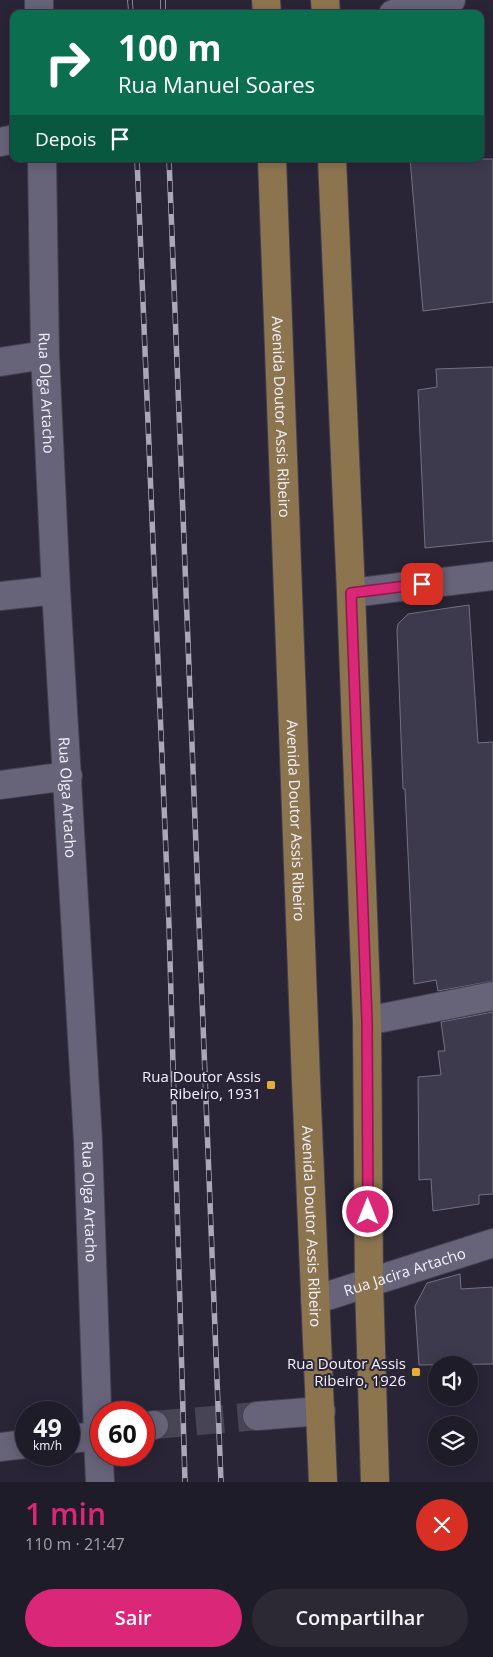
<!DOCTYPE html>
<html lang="pt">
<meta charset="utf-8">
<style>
body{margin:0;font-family:"Open Sans",sans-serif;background:#2c2935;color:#f1f3f6;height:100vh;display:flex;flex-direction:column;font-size:19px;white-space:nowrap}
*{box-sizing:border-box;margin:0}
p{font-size:16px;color:#a1a1a8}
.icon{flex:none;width:28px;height:28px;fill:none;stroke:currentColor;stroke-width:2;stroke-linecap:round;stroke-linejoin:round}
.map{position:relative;height:1482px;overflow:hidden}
.side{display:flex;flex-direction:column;background:#1f1c29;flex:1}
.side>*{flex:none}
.top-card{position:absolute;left:10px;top:10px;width:474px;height:152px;border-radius:10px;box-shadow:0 2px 12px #0003,0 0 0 1px #3c3a46;background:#0b6e4f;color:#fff;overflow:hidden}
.buttons{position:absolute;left:428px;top:1356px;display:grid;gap:10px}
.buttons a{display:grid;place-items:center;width:50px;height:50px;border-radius:50%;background:#1f1c29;box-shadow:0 2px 12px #0003,0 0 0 1px #3c3a46;font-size:25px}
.speed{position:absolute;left:15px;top:1401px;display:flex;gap:10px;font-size:25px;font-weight:700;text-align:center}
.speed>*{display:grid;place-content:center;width:65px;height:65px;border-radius:50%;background:#1f1c29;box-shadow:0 2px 12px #0003,0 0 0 1px #3c3a46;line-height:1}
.speed small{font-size:12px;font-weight:400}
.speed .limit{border:8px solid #d22;background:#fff;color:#111}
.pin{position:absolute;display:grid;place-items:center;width:42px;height:42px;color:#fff;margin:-21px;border-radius:10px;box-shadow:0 2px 8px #0006}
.me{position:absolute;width:55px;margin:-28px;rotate:0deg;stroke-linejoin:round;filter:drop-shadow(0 0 4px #0008)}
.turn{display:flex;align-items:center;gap:18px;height:105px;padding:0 25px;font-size:22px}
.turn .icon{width:65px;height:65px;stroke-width:2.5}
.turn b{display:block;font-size:35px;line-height:42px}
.then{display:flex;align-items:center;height:48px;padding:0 25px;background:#0003;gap:10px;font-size:19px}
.round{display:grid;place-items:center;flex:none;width:52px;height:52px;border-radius:26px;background:#2c2935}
.headline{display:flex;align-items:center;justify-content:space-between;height:85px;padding:0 25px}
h1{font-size:30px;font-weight:600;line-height:38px;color:#db2777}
.primary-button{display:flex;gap:10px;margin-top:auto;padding:10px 25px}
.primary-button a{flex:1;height:58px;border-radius:30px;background:#db2777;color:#fff;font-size:20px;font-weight:600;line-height:58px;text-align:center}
.primary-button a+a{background:#2c2935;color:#f1f3f6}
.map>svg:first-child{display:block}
.building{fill:#3e3a4e;stroke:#747085}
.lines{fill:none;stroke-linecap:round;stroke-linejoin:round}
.minor-tunnel{stroke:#474455;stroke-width:28;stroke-dasharray:28 14;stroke-linecap:butt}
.minor-casing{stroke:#444050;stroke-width:30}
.major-casing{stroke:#444050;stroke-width:30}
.minor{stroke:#676378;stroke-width:28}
.major{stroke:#8c744e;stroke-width:28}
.rail-casing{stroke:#aaa8b6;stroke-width:5.5}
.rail{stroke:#292537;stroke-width:4;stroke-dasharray:11;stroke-linecap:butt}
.route-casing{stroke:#8e194d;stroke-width:12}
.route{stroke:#db2777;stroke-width:9}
.poi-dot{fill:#e4ad35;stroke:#292537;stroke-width:2}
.labels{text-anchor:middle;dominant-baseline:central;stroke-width:4;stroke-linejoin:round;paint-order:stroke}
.street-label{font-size:15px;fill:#f4f2ff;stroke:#292537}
.poi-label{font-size:15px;fill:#f4f2ff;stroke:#292537;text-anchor:end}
</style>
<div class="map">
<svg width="493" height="1482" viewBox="0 0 493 1482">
<rect width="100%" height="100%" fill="#292537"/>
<g class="building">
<polygon points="410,159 493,159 493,302 423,311"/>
<polygon points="493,367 493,541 425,548 418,390 437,387 436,369"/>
<polygon points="469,605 478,743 493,742 493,981 438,991 436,980 414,984 405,789 403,789 397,630 398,624 408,614"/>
<polygon points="493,1012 493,1194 479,1195 479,1204 433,1211 431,1179 419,1180 418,1077 441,1075 438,1051 445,1051 441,1022"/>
<polygon points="460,1274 461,1289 493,1287 493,1364 419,1365 415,1306 427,1283"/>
</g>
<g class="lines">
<polyline class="minor-tunnel" points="154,1425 257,1416"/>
<defs>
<g id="minor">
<polyline points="39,0 39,14"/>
<polyline points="393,14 451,0"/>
<polyline points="0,142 14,139"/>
<path id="s1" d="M42,159l3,196 11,235 32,551 10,295 3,-1"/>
<polyline points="0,362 45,355"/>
<polyline points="351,593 493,576"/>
<polyline points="0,596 56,590"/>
<polyline points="0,785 68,776"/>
<polyline points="367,1021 493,996"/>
<path id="s2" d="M315,1300l178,-57"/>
<polyline points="257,1416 321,1411"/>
<polyline points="144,1427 154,1425"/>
<polyline points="69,1439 98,1436 100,1482"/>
<polyline points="0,1447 26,1444"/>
</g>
<g id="major">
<polyline points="266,0 267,14"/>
<polyline points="325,0 326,14"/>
<path id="s3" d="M272,159l34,922 17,401"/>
<polyline points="332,159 351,593 367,1021 369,1283 375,1482"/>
</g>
</defs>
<use href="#minor" class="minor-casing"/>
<use href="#major" class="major-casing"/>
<use href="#minor" class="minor"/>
<use href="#major" class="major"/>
<defs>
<g id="rail">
<polyline points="130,0 131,14"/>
<polyline points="163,0 163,14"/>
<polyline points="137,159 169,925 185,1482"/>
<polyline points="169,159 221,1482"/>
</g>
</defs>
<use href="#rail" class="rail-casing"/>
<use href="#rail" class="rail"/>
</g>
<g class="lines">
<defs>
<polyline id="route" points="368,1212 367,1021 351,593 422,584"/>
</defs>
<use href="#route" class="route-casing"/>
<use href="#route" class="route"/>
</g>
<g class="poi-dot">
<rect x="266" y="1080" width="10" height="10" rx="2.5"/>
<rect x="411" y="1367" width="10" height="10" rx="2.5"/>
</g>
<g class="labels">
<g class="street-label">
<text stroke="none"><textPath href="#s1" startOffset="234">Rua Olga Artacho</textPath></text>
<text stroke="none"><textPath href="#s3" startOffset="258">Avenida Doutor Assis Ribeiro</textPath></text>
<text stroke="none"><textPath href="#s1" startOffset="639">Rua Olga Artacho</textPath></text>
<text stroke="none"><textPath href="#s3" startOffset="662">Avenida Doutor Assis Ribeiro</textPath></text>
<text stroke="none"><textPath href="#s1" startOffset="1044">Rua Olga Artacho</textPath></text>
<text stroke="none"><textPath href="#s3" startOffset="1068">Avenida Doutor Assis Ribeiro</textPath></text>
<text stroke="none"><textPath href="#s2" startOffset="94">Rua Jacira Artacho</textPath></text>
</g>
<g class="poi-label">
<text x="261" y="1076">Rua Doutor Assis<tspan x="261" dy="17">Ribeiro, 1931</tspan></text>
<text x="406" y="1363">Rua Doutor Assis<tspan x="406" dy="17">Ribeiro, 1926</tspan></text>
</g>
</g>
</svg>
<div class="buttons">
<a><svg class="icon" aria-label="sound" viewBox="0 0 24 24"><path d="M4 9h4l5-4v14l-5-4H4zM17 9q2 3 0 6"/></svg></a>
<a><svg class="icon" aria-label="layers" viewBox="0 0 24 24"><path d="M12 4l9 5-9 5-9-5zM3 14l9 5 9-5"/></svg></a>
</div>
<div class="speed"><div>49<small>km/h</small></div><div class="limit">60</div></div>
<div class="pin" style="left:422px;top:584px;background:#d93025"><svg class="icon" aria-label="arrive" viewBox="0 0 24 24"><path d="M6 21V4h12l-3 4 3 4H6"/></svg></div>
<svg class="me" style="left:368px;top:1212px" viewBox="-20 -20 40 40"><circle r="17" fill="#db2777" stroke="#fff" stroke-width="3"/><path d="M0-11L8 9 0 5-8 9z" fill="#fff"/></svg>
<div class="top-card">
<div class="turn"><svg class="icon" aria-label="right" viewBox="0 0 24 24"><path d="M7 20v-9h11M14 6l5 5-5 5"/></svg><div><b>100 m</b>Rua Manuel Soares</div></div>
<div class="then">Depois<svg class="icon" aria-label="arrive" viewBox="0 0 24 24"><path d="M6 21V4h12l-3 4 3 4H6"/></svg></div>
</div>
</div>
<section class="side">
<div class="headline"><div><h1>1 min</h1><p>110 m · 21:47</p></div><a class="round" style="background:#d93025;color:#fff"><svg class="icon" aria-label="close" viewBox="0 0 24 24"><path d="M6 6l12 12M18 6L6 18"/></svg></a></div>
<div class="primary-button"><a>Sair</a><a>Compartilhar</a></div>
</section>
